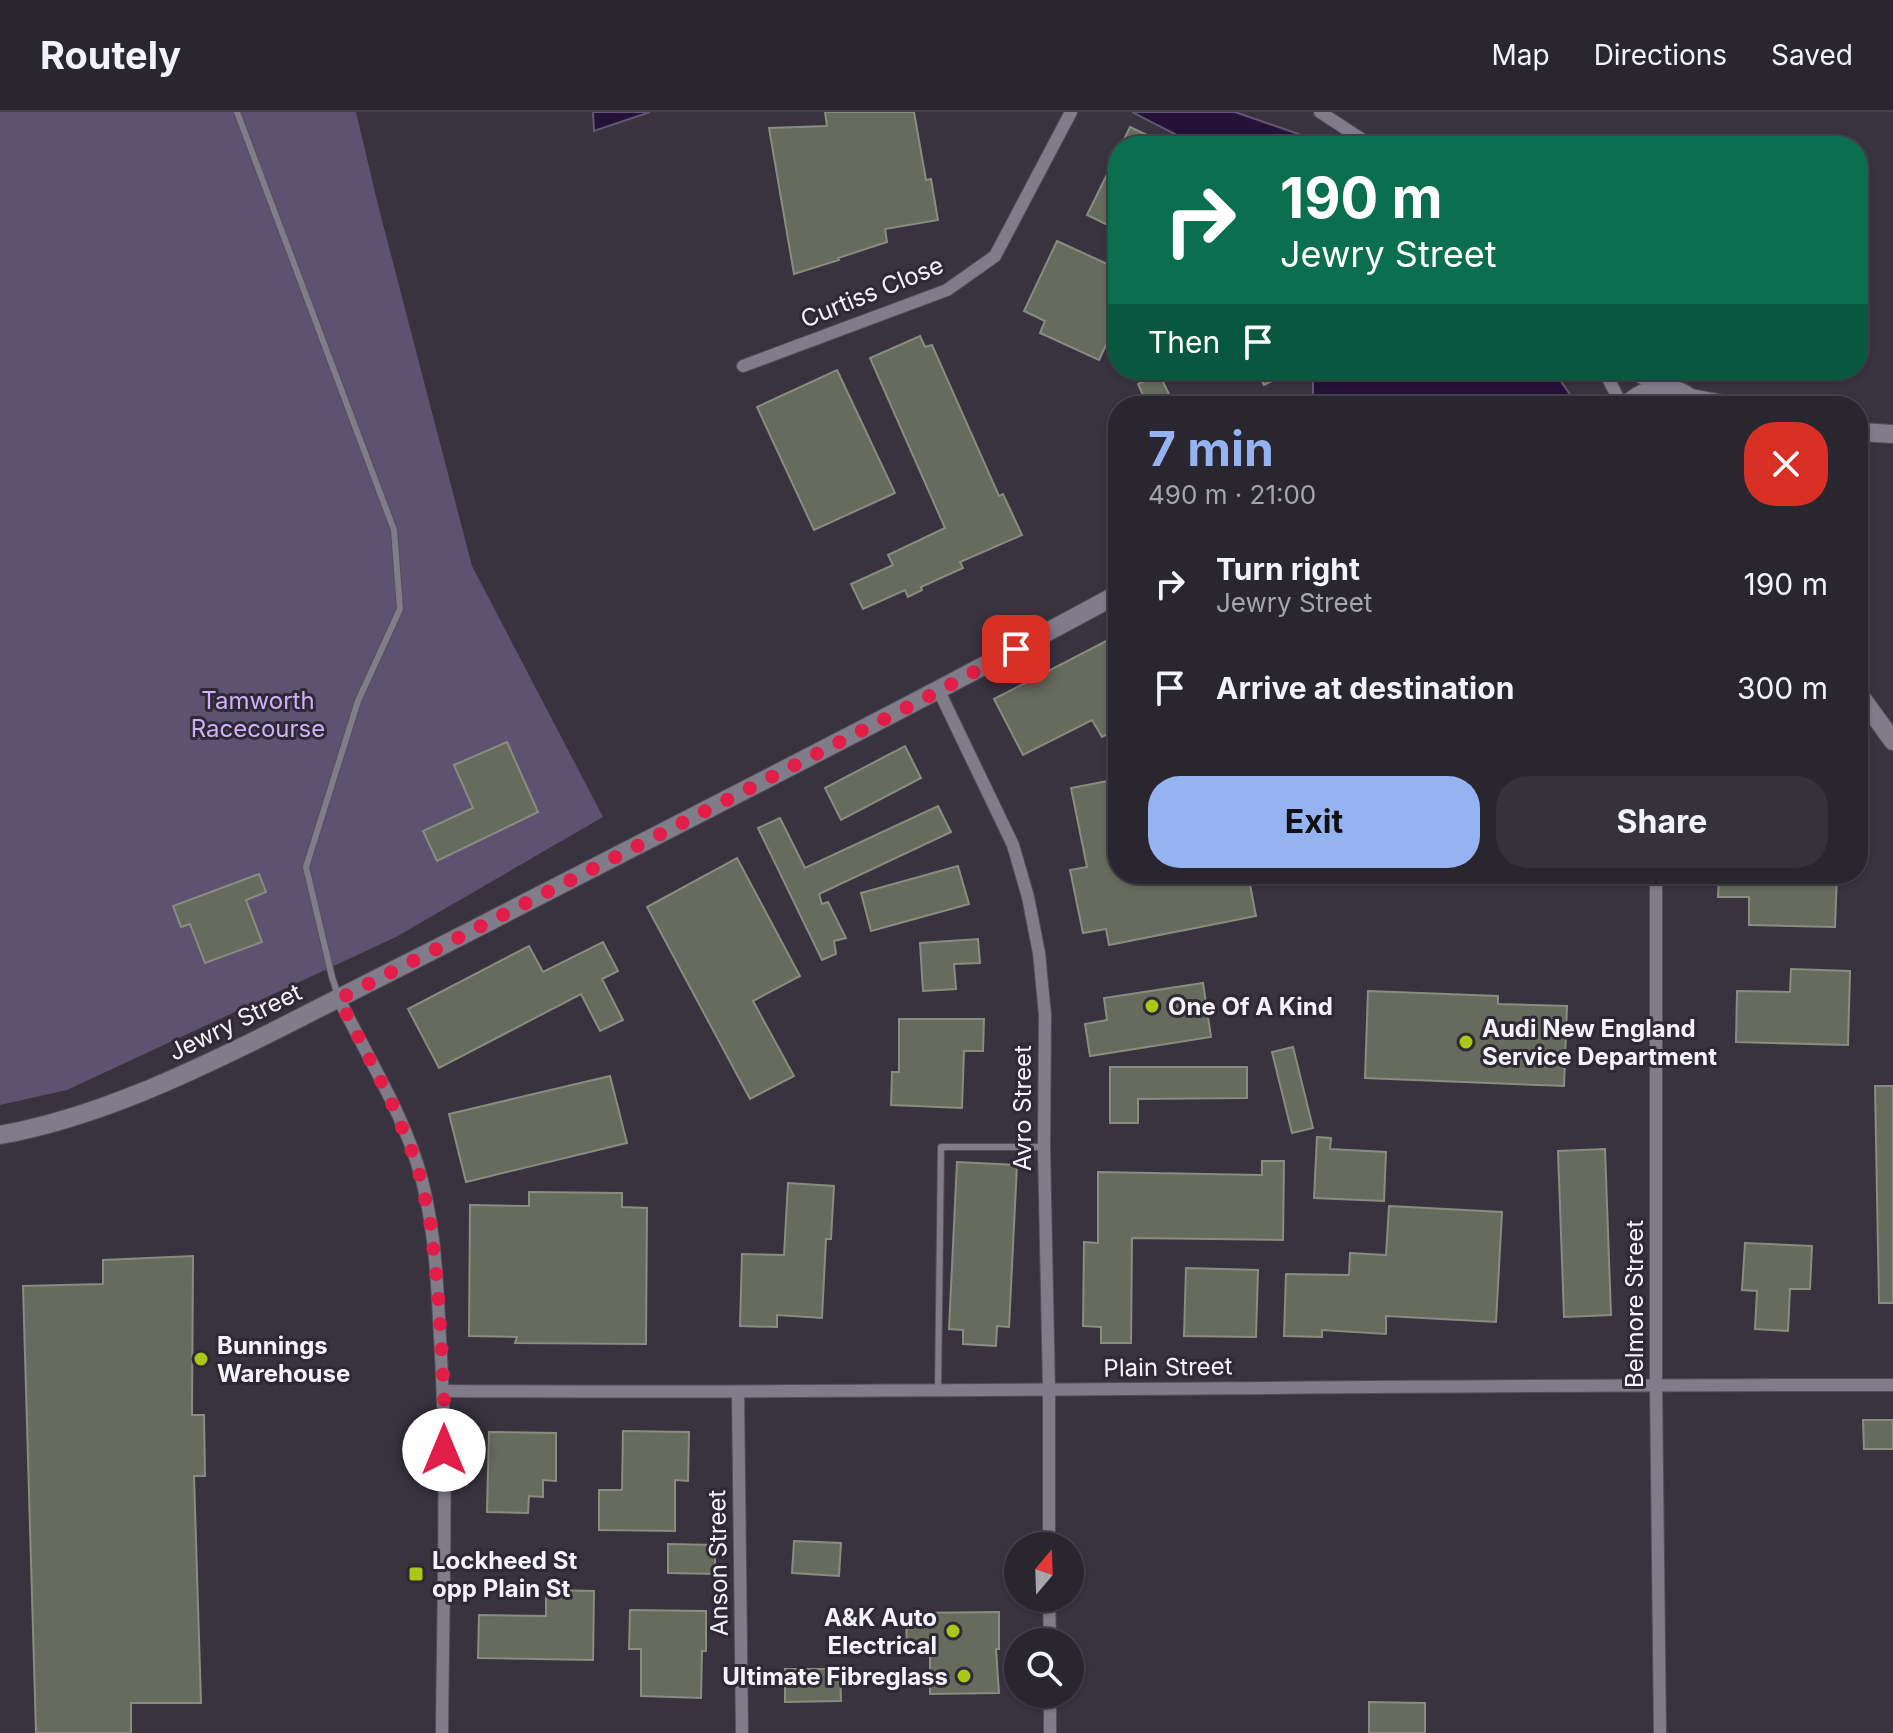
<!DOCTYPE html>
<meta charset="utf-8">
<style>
body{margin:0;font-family:Inter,sans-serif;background:#36323b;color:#f1f3f6;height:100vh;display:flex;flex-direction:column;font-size:30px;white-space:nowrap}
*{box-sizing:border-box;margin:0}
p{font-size:26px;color:#a5a5aa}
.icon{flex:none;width:44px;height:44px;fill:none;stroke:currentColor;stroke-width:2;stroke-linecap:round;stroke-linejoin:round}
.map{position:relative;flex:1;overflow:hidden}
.details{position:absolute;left:1108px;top:284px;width:760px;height:488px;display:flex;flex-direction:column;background:#2a262f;border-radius:32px;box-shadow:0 2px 6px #0004,0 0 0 2px #46434b}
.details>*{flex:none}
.top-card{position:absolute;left:1108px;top:24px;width:760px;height:244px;border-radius:32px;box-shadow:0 2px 6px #0004,0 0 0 2px #46434b;background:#0b6e4f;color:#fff;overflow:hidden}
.needle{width:52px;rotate:19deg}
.fabs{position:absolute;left:1004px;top:1420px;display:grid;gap:16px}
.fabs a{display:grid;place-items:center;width:80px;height:80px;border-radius:50%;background:#2a262f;box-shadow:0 2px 6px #0004,0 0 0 2px #46434b;font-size:40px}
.pin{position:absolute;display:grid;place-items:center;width:68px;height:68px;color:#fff;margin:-34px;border-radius:16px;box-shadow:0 4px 12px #0006}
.me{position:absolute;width:88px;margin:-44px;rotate:0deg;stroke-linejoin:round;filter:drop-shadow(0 0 6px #0008)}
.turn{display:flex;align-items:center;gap:28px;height:168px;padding:0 40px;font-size:36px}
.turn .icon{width:104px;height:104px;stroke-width:2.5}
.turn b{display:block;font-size:56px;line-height:68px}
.then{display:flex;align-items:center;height:76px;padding:0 40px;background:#0003;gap:16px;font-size:30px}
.round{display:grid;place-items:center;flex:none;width:84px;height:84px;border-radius:32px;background:#36323b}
.summary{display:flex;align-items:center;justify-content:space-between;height:136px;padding:0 40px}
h1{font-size:48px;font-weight:700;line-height:60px;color:#95b2f1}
.button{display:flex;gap:16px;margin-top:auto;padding:16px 40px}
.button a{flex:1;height:92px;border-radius:32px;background:#95b2f1;color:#111;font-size:32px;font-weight:700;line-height:92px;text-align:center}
.button a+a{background:#36323b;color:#f1f3f6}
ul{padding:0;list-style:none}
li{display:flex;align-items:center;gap:24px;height:104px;padding:0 40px}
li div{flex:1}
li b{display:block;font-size:30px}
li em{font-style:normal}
header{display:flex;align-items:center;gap:48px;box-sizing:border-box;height:112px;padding:0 40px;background:#2a262f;border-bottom:2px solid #46434b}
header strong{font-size:38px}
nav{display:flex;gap:44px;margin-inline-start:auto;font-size:28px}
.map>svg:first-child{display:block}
.green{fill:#5e5271}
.water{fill:#241239;stroke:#635673;stroke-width:2}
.building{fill:#676b5d;stroke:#898d7f;stroke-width:2}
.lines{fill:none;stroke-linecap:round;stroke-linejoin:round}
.lane-casing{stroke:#524f59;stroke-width:8}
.street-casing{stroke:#524f59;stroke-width:14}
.secondary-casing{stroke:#524f59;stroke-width:20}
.lane{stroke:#817c89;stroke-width:6}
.street{stroke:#817c89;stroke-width:12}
.secondary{stroke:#817c89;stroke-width:18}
.route{stroke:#e11d48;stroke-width:14;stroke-dasharray:0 25.2}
.poi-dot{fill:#aac717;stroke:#2e2935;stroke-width:3}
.labels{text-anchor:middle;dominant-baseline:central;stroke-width:6;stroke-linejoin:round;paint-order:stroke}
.street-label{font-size:24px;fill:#f5f3fa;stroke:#2e2935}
.park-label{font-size:24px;fill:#ceb1f9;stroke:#2e2935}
.poi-label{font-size:24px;font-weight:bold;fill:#f5f3fa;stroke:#2e2935;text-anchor:start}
</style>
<header>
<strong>Routely</strong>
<nav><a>Map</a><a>Directions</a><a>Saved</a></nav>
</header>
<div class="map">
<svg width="1893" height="1621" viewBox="0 0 1893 1621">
<rect width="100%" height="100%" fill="#38333f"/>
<polygon class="green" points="0,0 356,0 378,93 472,454 603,705 396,825 67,978 0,993"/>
<g class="water">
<polygon points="593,0 650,0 594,19"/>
<polygon points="1132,0 1235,0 1333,34 1198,34"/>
<polygon points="1313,258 1553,258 1578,294 1313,294"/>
</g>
<g class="building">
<polygon points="825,0 914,0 926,68 931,67 938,108 885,117 887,130 838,146 839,148 794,162 769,16 827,14"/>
<polygon points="1130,15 1170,34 1121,34"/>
<polygon points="1118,40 1118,118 1087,103"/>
<polygon points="1057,129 1118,157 1118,238 1106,233 1099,248 1040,221 1045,209 1024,199"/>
<polygon points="920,224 925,235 932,233 999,384 1003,382 1022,423 960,450 963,456 921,475 922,478 908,485 905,478 863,497 851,472 893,453 888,443 945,416 870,246"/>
<polygon points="837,258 895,381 814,418 757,295"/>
<polygon points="1257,258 1294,258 1264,273"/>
<polygon points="1159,262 1175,294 1148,294 1138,272"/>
<polygon points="1118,523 1118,617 1102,625 1092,608 1023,643 994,587"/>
<polygon points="507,630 538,700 437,749 423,719 473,696 454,653"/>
<polygon points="905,634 921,666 841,708 825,676"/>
<polygon points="1118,667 1118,762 1248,762 1256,804 1109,833 1106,817 1083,821 1070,758 1087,755 1071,676"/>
<polygon points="938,694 951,720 819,782 822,792 828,790 846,826 834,829 836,842 822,848 758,716 780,706 805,756"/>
<polygon points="737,746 800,864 753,889 794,964 750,987 647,795"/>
<polygon points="958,754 969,792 871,819 861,781"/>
<polygon points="259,762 266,780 246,788 262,830 205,851 190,812 181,815 173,794"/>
<polygon points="1719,762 1837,762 1835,815 1749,813 1749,785 1718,785"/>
<polygon points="978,827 980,851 954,852 956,877 923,879 920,831"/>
<polygon points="603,830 618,859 602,867 623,908 600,919 581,882 439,956 408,897 529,834 543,860"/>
<polygon points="1791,857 1850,859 1848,933 1736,930 1737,879 1790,880"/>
<polygon points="1203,871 1211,925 1090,944 1085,912 1107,908 1104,886"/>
<polygon points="1368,879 1498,884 1498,892 1567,894 1564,974 1365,966"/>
<polygon points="899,907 984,907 983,939 964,939 962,996 891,993 892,960 899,960"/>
<polygon points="1293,935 1313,1016 1292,1021 1272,940"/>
<polygon points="1110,955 1247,955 1247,986 1138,987 1138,1011 1110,1011"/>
<polygon points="610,964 627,1031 466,1070 449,1002"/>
<polygon points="1875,974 1893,974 1893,1191 1879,1191"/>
<polygon points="1317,1025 1331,1026 1330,1037 1386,1040 1384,1089 1314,1086"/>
<polygon points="1605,1037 1611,1203 1564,1205 1558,1039"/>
<polygon points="1262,1049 1284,1049 1283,1128 1132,1126 1131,1231 1101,1231 1101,1215 1083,1214 1084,1130 1098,1131 1098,1060 1262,1063"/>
<polygon points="957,1050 1017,1053 1009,1215 997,1214 996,1234 963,1232 963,1218 949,1217"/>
<polygon points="788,1071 834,1074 831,1127 826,1127 822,1206 777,1203 777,1215 740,1214 742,1142 784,1143"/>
<polygon points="529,1080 622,1081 622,1095 647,1096 646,1232 515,1231 517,1225 469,1224 470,1093 529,1094"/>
<polygon points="1389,1094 1502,1100 1496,1210 1386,1204 1386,1222 1322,1218 1322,1225 1284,1224 1286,1162 1349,1163 1350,1141 1386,1143"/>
<polygon points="1745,1131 1812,1134 1810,1177 1790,1177 1788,1219 1755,1217 1757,1179 1742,1178"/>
<polygon points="193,1144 192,1303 204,1303 205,1364 194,1364 201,1591 131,1591 131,1621 36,1621 23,1174 103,1172 103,1148"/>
<polygon points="1186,1156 1258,1158 1256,1225 1184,1224"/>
<polygon points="1863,1308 1893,1308 1893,1337 1864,1337"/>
<polygon points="623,1319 689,1320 688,1369 675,1368 675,1419 599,1418 599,1378 622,1378"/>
<polygon points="489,1320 556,1321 556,1369 543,1368 543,1385 529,1384 528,1401 487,1400"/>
<polygon points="794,1429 841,1431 839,1464 792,1461"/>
<polygon points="668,1432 715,1433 715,1462 668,1461"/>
<polygon points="546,1478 594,1479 593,1548 478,1546 479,1503 546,1504"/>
<polygon points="630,1498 706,1499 706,1539 702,1539 701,1586 641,1584 641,1537 629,1537"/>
<polygon points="999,1500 999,1537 996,1537 999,1581 930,1582 930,1539 907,1539 906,1501"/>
<polygon points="785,1557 840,1557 841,1589 785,1590"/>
<polygon points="1369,1590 1425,1591 1425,1621 1369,1621"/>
</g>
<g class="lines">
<defs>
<g id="lane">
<polyline points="237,0 394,418 400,497 358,589 306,755 332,865 338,883"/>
<polyline points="938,1279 941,1035 1044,1035"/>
</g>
<g id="street">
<polyline points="1320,0 1372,34"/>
<polyline points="743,254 947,178 995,144 1071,0"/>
<polyline points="1604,258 1622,294"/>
<polyline points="1626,258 1663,276"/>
<polyline points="939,579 1013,733 1028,785 1039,841 1045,903 1044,1035 1049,1278 1049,1434"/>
<polyline points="1656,762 1656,1273 1660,1621"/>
<path d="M339,887c26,53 60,108 78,164 18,56 20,117 23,175 8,131 3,263 2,395"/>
<path d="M444,1279c483,3 966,-7 1449,-6"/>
<polyline points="738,1281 742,1621"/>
<polyline points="1049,1486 1050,1530"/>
<polyline points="1050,1582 1050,1621"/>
</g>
<g id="secondary">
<polyline points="1691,286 1734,294"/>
<path d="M1625,294c23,-22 52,-25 73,0"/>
<polyline points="1858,320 1893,322"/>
<polyline points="1858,581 1893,629"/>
<path d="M0,1023c94,-17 183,-59 268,-101 66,-33 131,-66 195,-99 219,-113 439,-224 655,-341"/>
</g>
</defs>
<use href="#lane" class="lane-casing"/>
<use href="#street" class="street-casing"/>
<use href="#secondary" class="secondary-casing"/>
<use href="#lane" class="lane"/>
<use href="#street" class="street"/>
<use href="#secondary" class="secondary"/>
</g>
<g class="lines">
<polyline class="route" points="444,1338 444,1279 438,1179 430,1108 417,1052 390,987 339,887 939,579 1016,537"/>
</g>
<g class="poi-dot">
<circle cx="1152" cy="894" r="8"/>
<circle cx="1466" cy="930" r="8"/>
<circle cx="201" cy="1247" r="8"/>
<rect x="408" y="1454" width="16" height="16" rx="4"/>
<circle cx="953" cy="1519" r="8"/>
<circle cx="964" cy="1564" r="8"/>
</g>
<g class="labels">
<g class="street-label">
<text transform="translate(872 180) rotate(-22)">Curtiss Close</text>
<text transform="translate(235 910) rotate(-26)">Jewry Street</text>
<text transform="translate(1022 996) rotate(-90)">Avro Street</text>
<text transform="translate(1634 1192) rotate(-90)">Belmore Street</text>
<text transform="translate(1168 1255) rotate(-1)">Plain Street</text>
<text transform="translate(718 1451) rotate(-91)">Anson Street</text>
</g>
<g class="park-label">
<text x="258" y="588">Tamworth<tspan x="258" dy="28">Racecourse</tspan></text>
</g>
<g class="poi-label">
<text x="1168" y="894">One Of A Kind</text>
<text x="1482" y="916">Audi New England<tspan x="1482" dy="28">Service Department</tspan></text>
<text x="217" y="1233">Bunnings<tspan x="217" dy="28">Warehouse</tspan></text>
<text x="432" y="1448">Lockheed St<tspan x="432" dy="28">opp Plain St</tspan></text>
<text x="937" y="1505" text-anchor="end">A&amp;K Auto<tspan x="937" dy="28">Electrical</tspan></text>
<text x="948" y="1564" text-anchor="end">Ultimate Fibreglass</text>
</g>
</g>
</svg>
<div class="fabs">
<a><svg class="needle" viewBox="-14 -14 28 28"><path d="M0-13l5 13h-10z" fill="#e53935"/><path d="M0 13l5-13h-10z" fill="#a5a5aa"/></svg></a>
<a><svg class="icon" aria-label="search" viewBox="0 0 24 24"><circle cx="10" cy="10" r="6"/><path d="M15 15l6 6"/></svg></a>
</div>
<div class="pin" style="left:1016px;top:537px;background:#d93025"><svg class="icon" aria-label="arrive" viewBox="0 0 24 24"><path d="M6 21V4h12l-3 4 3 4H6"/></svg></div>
<svg class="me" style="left:444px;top:1338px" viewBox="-20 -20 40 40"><circle r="19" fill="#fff"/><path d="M0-13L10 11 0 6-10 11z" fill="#e11d48"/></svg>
<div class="top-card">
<div class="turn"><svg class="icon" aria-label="right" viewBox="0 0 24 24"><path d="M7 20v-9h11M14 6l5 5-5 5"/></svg><div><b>190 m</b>Jewry Street</div></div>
<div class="then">Then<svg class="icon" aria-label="arrive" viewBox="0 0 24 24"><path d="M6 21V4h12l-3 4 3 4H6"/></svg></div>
</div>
<section class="details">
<div class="summary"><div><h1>7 min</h1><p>490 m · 21:00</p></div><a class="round" style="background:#d93025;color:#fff"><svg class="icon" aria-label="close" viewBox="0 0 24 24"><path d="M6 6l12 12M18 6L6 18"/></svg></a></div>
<ul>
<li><svg class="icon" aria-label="right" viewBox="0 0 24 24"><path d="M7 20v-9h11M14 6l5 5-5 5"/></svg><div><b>Turn right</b><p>Jewry Street</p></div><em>190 m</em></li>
<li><svg class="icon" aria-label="arrive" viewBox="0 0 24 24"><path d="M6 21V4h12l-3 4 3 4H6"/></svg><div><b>Arrive at destination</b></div><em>300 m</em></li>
</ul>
<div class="button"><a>Exit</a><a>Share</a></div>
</section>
</div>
